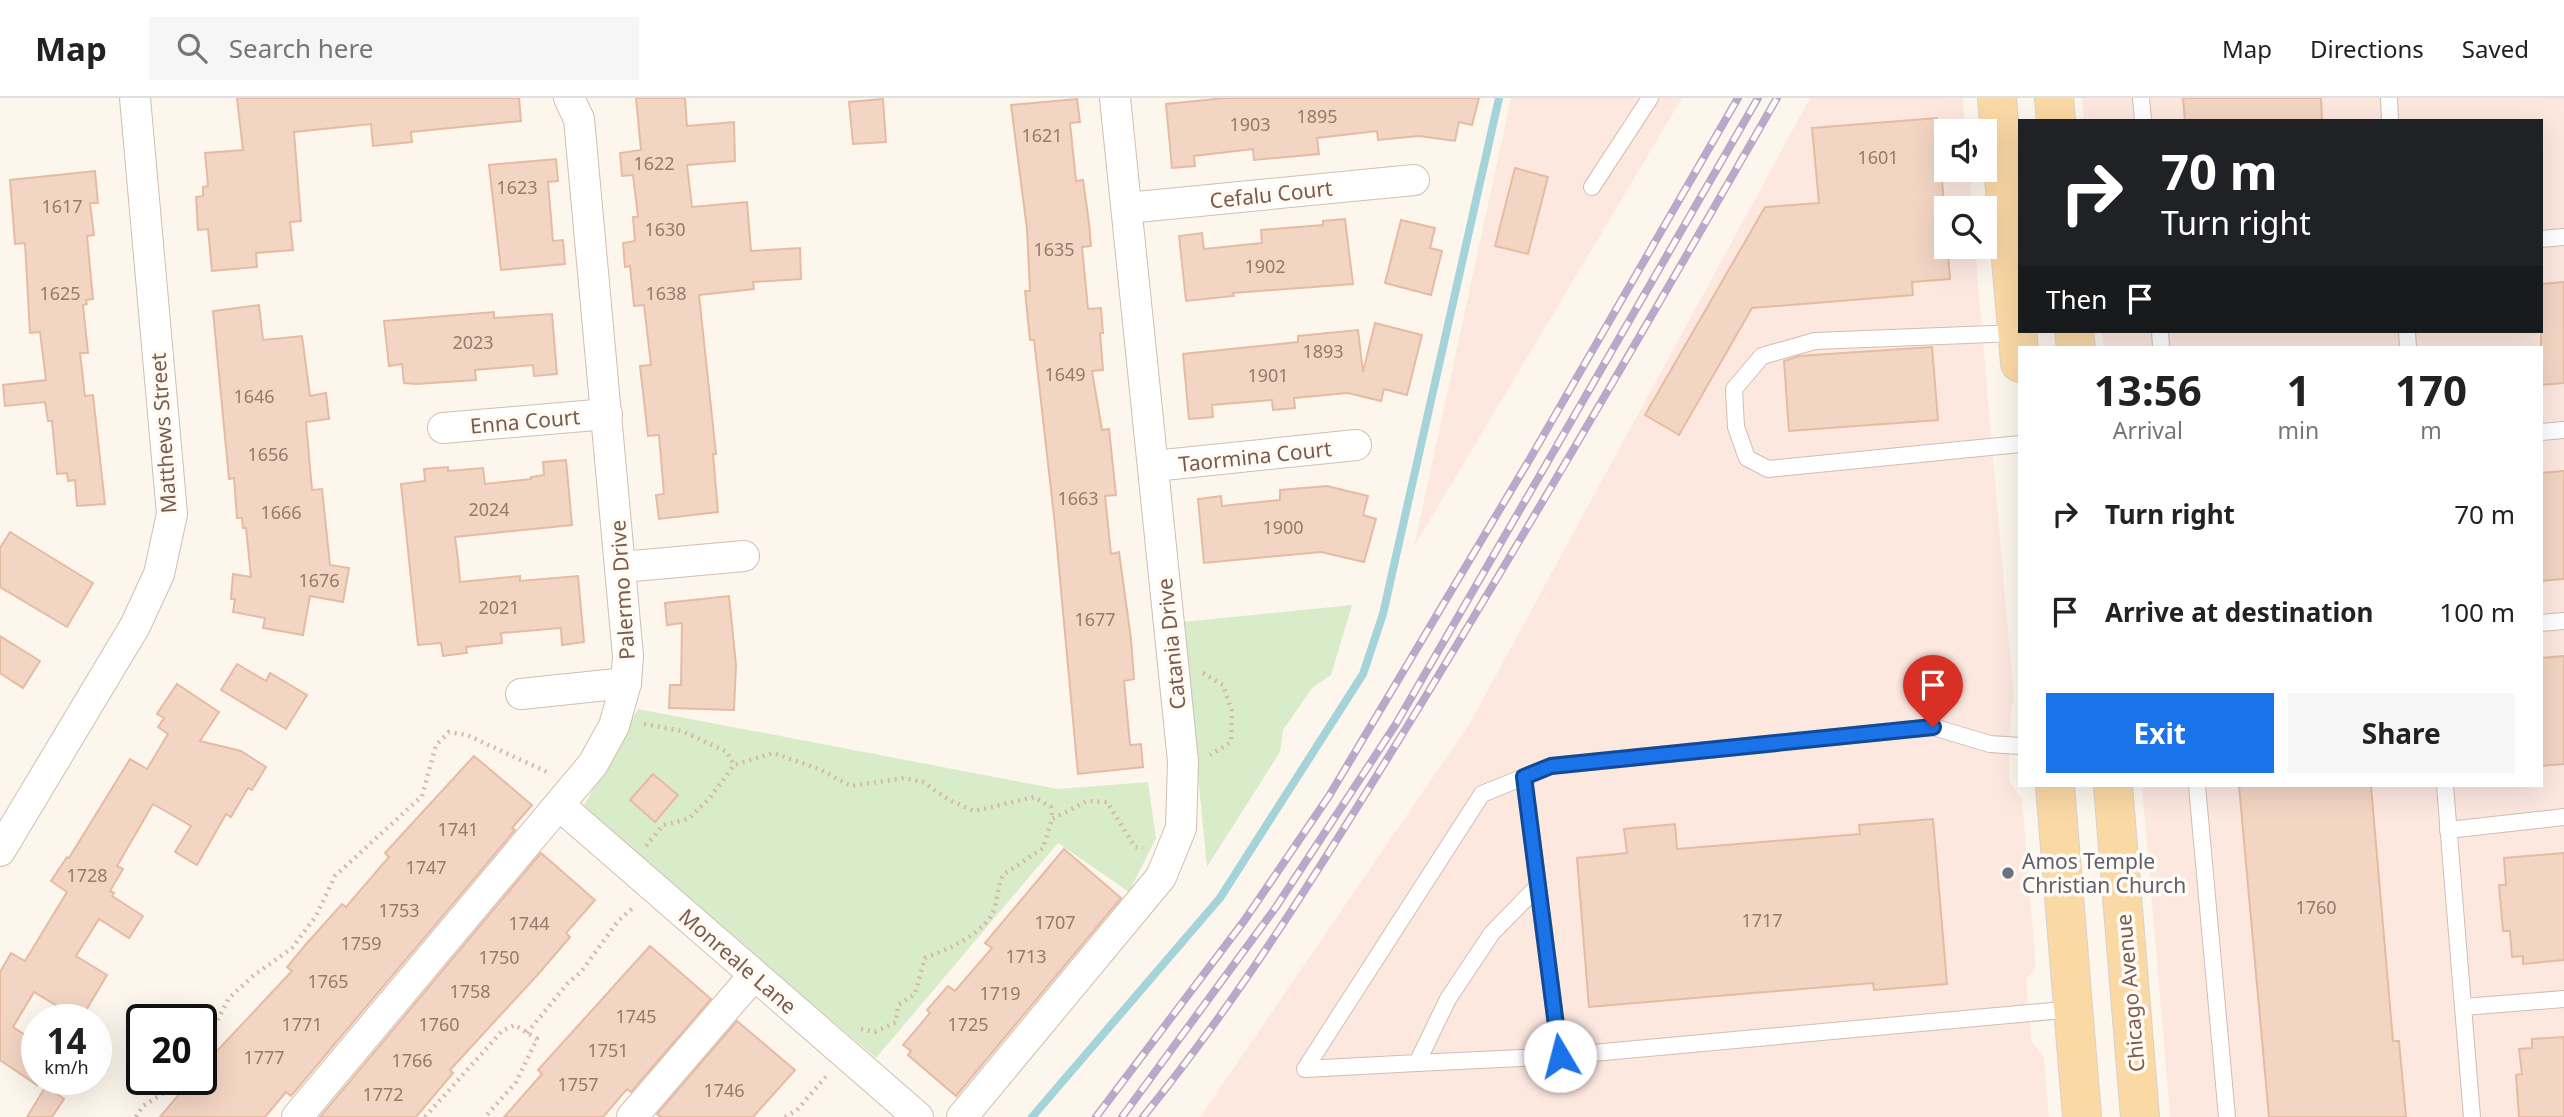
<!DOCTYPE html>
<style>
body{margin:0;font-family:"Noto Sans",sans-serif;background:#f6f6f6;color:#222;height:100vh;display:flex;flex-direction:column;font-size:26px;white-space:nowrap}
*{box-sizing:border-box;margin:0}
p{font-size:23px;color:#767676}
.icon{flex:none;width:38px;height:38px;fill:none;stroke:currentColor;stroke-width:2;stroke-linecap:round;stroke-linejoin:round}
.map{position:relative;flex:1;overflow:hidden}
.panel{position:absolute;left:2018px;top:248px;width:525px;height:441px;display:flex;flex-direction:column;background:#fff;border-radius:0px;box-shadow:0 7px 28px #0002}
.panel>*{flex:none}
.guide{position:absolute;left:2018px;top:21px;width:525px;height:214px;border-radius:0px;box-shadow:0 7px 28px #0002;background:#202124;color:#fff;overflow:hidden}
.tools{position:absolute;left:1934px;top:21px;display:grid;gap:14px}
.tools a{display:grid;place-items:center;width:63px;height:63px;border-radius:0px;background:#fff;box-shadow:0 7px 28px #0002;font-size:35px}
.speed{position:absolute;left:21px;top:906px;display:flex;gap:14px;font-size:35px;font-weight:700;text-align:center}
.speed>*{display:grid;place-content:center;width:91px;height:91px;border-radius:50%;background:#fff;box-shadow:0 7px 28px #0002;line-height:1}
.speed small{font-size:18px;font-weight:400}
.speed .limit{border:4px solid #111;border-radius:10px;background:#fff;color:#111}
.pin{position:absolute;display:grid;place-items:center;width:60px;height:60px;color:#fff;margin:-72px -30px;border-radius:50% 50% 50% 0;rotate:-45deg;box-shadow:0 0 7px #0007}
.pin .icon{rotate:45deg}
.me{position:absolute;width:77px;margin:-38px;rotate:352deg;stroke-linejoin:round;filter:drop-shadow(0 0 5px #0008)}
.turn{display:flex;align-items:center;gap:24px;height:147px;padding:0 28px;font-size:32px}
.turn .icon{width:91px;height:91px;stroke-width:2.5}
.turn b{display:block;font-size:49px;line-height:60px}
.then{display:flex;align-items:center;height:66px;padding:0 28px;background:#0003;gap:14px;font-size:26px}
.eta{display:flex;justify-content:space-evenly;align-items:center;height:119px;text-align:center}
.eta b{font-size:42px;font-weight:700;line-height:49px}
.button{display:flex;gap:14px;margin-top:auto;padding:14px 28px}
.button a{flex:1;height:80px;border-radius:0px;background:#1a73e8;color:#fff;font-size:28px;font-weight:700;line-height:80px;text-align:center}
.button a+a{background:#f6f6f6;color:#222}
ul{padding:0;list-style:none}
li{display:flex;align-items:center;gap:21px;height:98px;padding:0 28px}
li div{flex:1}
li b{display:block;font-size:26px}
li em{font-style:normal}
header{display:flex;align-items:center;gap:42px;box-sizing:border-box;height:98px;padding:0 35px;background:#fff;border-bottom:2px solid #e0e0e0}
header strong{font-size:33px}
nav{display:flex;gap:38px;margin-inline-start:auto;font-size:24px}
.search{width:490px;height:63px;background:#f6f6f6;display:flex;align-items:center;gap:18px;box-sizing:border-box;padding:0 24px;border-radius:0px;color:#767676;font-size:26px}
.map>svg:first-child{display:block}
.commercial{fill:#fde8e0}
.green{fill:#d8ecc9}
.lines{fill:none;stroke-linecap:round;stroke-linejoin:round}
.stream{stroke:#a5d3da;stroke-width:8}
.building{fill:#f3d5c3;stroke:#e6bba3;stroke-width:2}
.service-casing{stroke:#d1beb0;stroke-width:18}
.minor-casing{stroke:#d1beb0;stroke-width:32}
.primary-casing{stroke:#dad1cd;stroke-width:40}
.path{stroke:#d9b8a5;stroke-width:4.5;stroke-dasharray:2 5;stroke-linecap:butt}
.service{stroke:#fff;stroke-width:16}
.minor{stroke:#fff;stroke-width:30}
.primary{stroke:#fbd9a5;stroke-width:38}
.rail-casing{stroke:#b9a8c9;stroke-width:8}
.rail{stroke:#fffaf3;stroke-width:5;stroke-dasharray:16;stroke-linecap:butt}
.route-casing{stroke:#114b97;stroke-width:18}
.route{stroke:#1a73e8;stroke-width:12}
.worship-dot{fill:#6b7280;stroke:#fffaf3;stroke-width:2.5}
.labels{text-anchor:middle;dominant-baseline:central;stroke-width:7;stroke-linejoin:round;paint-order:stroke}
.number-label{font-size:18px;fill:#987a6a}
.street-label{font-size:21px;fill:#7a5c4d;stroke:#fffaf3}
.worship-label{font-size:21px;fill:#5b616d;stroke:#fffaf3;text-anchor:start}
</style>
<header>
<strong>Map</strong>
<div class="search"><svg class="icon" aria-label="search" viewBox="0 0 24 24"><circle cx="10" cy="10" r="6"/><path d="M15 15l6 6"/></svg>Search here</div>
<nav><a>Map</a><a>Directions</a><a>Saved</a></nav>
</header>
<div class="map">
<svg width="2564" height="1019" viewBox="0 0 2564 1019">
<rect width="100%" height="100%" fill="#fdf6ec"/>
<g class="commercial">
<polygon points="1511,0 1682,0 1414,449"/>
<polygon points="1810,0 1963,0 1965,33 1946,33 1946,72 1969,72 1972,110 1946,110 1946,149 1975,149 2014,603 2011,609 2009,683 2022,701 2036,870 2026,881 2032,944 2044,960 2049,1019 1200,1019 1470,625"/>
<polygon points="2082,0 2564,0 2564,1019 2170,1019 2142,688 2541,688 2541,250 2104,250 2102,233 2541,233 2541,23 2084,23"/>
</g>
<g class="green">
<polygon points="1352,507 1331,577 1312,590 1283,632 1280,654 1207,769 1183,524"/>
<polygon points="638,611 1058,691 1148,684 1156,740 1129,794 1058,745 876,960 582,711"/>
</g>
<g class="lines">
<polyline class="stream" points="1032,1019 1220,800 1363,576 1383,516 1499,0"/>
</g>
<g class="building">
<polygon points="237,0 519,0 521,23 411,34 412,44 373,48 371,26 294,34 301,123 290,124 293,152 256,155 257,169 212,173 208,131 198,132 196,99 203,98 203,89 208,88 205,55 243,52"/>
<polygon points="636,0 685,0 687,28 734,24 735,63 687,67 692,109 747,104 751,153 800,150 801,181 753,184 754,191 699,197 716,356 713,356 718,414 659,421 656,397 664,396 659,337 648,338 640,268 651,267 644,207 634,208 630,168 625,169 623,145 635,143 633,119 638,119 633,77 622,78 620,55 641,52"/>
<polygon points="1226,0 1479,0 1472,27 1459,24 1455,43 1419,38 1378,42 1377,33 1317,40 1319,56 1254,62 1253,51 1194,58 1195,68 1172,70 1166,6"/>
<polygon points="2183,0 2321,0 2322,23 2185,23"/>
<polygon points="883,1 886,44 853,46 849,4"/>
<polygon points="1077,1 1080,24 1070,25 1076,83 1083,82 1089,125 1091,148 1082,149 1088,211 1101,210 1103,235 1100,235 1103,272 1092,273 1102,332 1109,331 1116,397 1105,398 1111,456 1119,454 1131,541 1134,581 1124,583 1130,647 1141,646 1143,669 1078,676 1055,427 1034,242 1030,242 1025,193 1030,193 1027,131 1011,7"/>
<polygon points="1937,20 1950,181 1912,184 1913,197 1752,210 1679,337 1645,317 1765,109 1819,105 1812,30"/>
<polygon points="556,61 558,83 548,84 553,143 563,142 565,166 501,172 489,67"/>
<polygon points="1515,70 1548,79 1528,156 1495,148"/>
<polygon points="95,73 98,105 90,105 94,137 87,138 93,201 86,202 87,206 83,207 88,255 80,255 85,298 93,297 105,406 77,408 75,382 68,383 67,375 57,376 52,323 48,323 45,304 5,308 3,287 46,282 40,234 30,235 25,145 15,146 10,82"/>
<polygon points="1345,121 1353,186 1233,195 1234,198 1186,203 1179,138 1202,135 1204,151 1262,145 1261,132 1323,127 1323,123"/>
<polygon points="1401,122 1435,130 1430,150 1442,153 1431,197 1385,185"/>
<polygon points="2564,184 2564,285 2541,287 2541,186"/>
<polygon points="259,207 263,242 302,238 310,298 326,295 329,321 306,324 312,392 322,391 330,467 349,470 343,504 310,498 303,537 263,530 265,520 233,514 235,501 231,501 233,476 251,479 246,430 243,430 242,420 237,420 234,380 229,381 213,213"/>
<polygon points="494,214 494,220 552,216 557,276 534,278 533,267 475,272 476,282 416,286 404,285 402,266 389,268 384,223"/>
<polygon points="1375,225 1422,237 1407,297 1384,291 1381,303 1348,295 1294,300 1295,310 1273,312 1272,302 1212,307 1213,319 1189,321 1183,256 1298,244 1298,238 1358,232 1363,274"/>
<polygon points="1932,249 1938,322 1789,333 1784,263 1799,258"/>
<polygon points="566,362 572,427 455,439 458,462 460,484 520,478 520,483 578,478 584,544 562,547 561,530 501,535 502,545 466,549 467,555 443,558 441,545 418,547 401,386 425,383 424,371 448,369 448,373 483,370 485,386 531,381 531,379 544,377 543,364"/>
<polygon points="2564,373 2564,481 2541,483 2541,375"/>
<polygon points="1327,388 1368,398 1363,417 1376,421 1364,464 1321,454 1204,465 1198,401 1221,398 1222,408 1280,402 1280,392"/>
<polygon points="10,434 93,485 67,529 0,489 0,450"/>
<polygon points="729,498 736,567 734,612 669,610 670,587 681,587 682,525 667,527 665,505"/>
<polygon points="0,538 40,563 23,590 0,575"/>
<polygon points="2564,558 2564,666 2541,668 2541,560"/>
<polygon points="237,566 266,583 270,575 307,597 286,631 221,592"/>
<polygon points="177,586 219,614 200,643 241,653 266,669 252,692 248,690 231,719 226,716 197,767 175,754 191,728 153,706 117,768 123,771 110,793 114,795 112,798 143,818 129,840 99,821 76,858 107,877 88,909 80,922 34,894 13,929 37,945 37,987 0,962 0,874 11,855 25,863 67,794 51,783 67,759 69,760 130,661 147,671 168,636 158,629 164,620 157,616"/>
<polygon points="474,658 532,707 512,730 515,732 291,998 286,994 265,1019 160,1019 191,982 201,982 201,970 292,873 287,869 307,845 342,806 346,809 389,759 385,755"/>
<polygon points="653,676 678,697 655,724 630,702"/>
<polygon points="2239,688 2371,688 2393,943 2399,943 2406,1019 2269,1019"/>
<polygon points="1933,721 1947,886 1874,892 1873,885 1589,909 1577,760 1627,755 1624,731 1675,726 1677,751 1860,736 1859,727"/>
<polygon points="1064,751 1121,800 956,998 908,957 911,953 903,947 930,915 927,912 948,888 955,893 992,850 985,845"/>
<polygon points="541,755 595,802 566,835 570,839 541,873 450,972 453,975 416,1019 320,1019"/>
<polygon points="2564,755 2564,862 2523,866 2523,858 2512,859 2510,833 2503,833 2499,787 2506,787 2504,760"/>
<polygon points="650,848 711,901 631,994 627,991 603,1019 504,1019 542,976 538,972"/>
<polygon points="737,923 795,972 753,1019 661,1019 657,1016"/>
<polygon points="2564,939 2564,1019 2519,1019 2516,977 2522,976 2519,951 2532,950 2532,941"/>
<polygon points="46,988 64,1001 52,1019 27,1019"/>
</g>
<g class="lines">
<defs>
<g id="service">
<polyline points="2141,0 2143,23"/>
<polyline points="2389,0 2390,23"/>
<polyline points="1592,89 1650,0"/>
<polyline points="2541,141 2564,139"/>
<polyline points="2160,233 2161,250"/>
<polyline points="2407,233 2408,250"/>
<polyline points="2017,235 1815,243 1762,258 1734,291 1736,329 1747,360 1768,371 2020,346"/>
<polyline points="2541,334 2564,332"/>
<polyline points="2541,525 2564,523"/>
<polyline points="1524,679 1538,788 1492,835 1448,901 1417,965 1305,971 1482,696 1551,668 1933,629 1990,646 2020,648"/>
<polyline points="2197,688 2227,1019"/>
<polyline points="2445,688 2472,1019"/>
<polyline points="2448,732 2564,719"/>
<polyline points="1538,788 1560,958"/>
<polyline points="2463,909 2564,901"/>
<polyline points="1417,965 1560,958 2074,911"/>
</g>
<g id="minor">
<polyline points="1127,110 1414,82"/>
<polyline points="443,330 607,316"/>
<polyline points="1154,368 1356,347"/>
<polyline points="622,469 744,458"/>
<polyline points="521,596 626,585"/>
<polyline points="559,707 918,1019"/>
<polyline points="0,753 135,528 159,476 172,416 135,0"/>
<polyline points="297,1019 593,666 614,628 626,585 628,558 579,21 569,0"/>
<polyline points="632,1019 754,877"/>
<polyline points="962,1019 1161,779 1181,730 1183,663 1115,0"/>
</g>
<g id="primary">
<polyline points="1997,0 2020,265"/>
<polyline points="2054,0 2056,23"/>
<polyline points="2074,233 2076,250"/>
<polyline points="2055,688 2082,1019"/>
<polyline points="2113,688 2140,1019"/>
</g>
</defs>
<use href="#service" class="service-casing"/>
<use href="#minor" class="minor-casing"/>
<use href="#primary" class="primary-casing"/>
<g class="path">
<polyline points="1203,575 1223,587 1232,613 1231,644 1210,657"/>
<polyline points="644,626 682,633 727,654 734,667 773,655 819,671 851,688 904,680 923,684 949,702 974,713 1034,699 1051,709 1052,721 1087,703 1107,704 1135,749 1143,750"/>
<polyline points="646,748 663,727 688,721 709,701 734,667"/>
<path d="M861,931l14,3 21,-10 2,-17 17,-11 10,-36c24,-9 62,-25 70,-51 3,-12 3,-21 8,-32l40,-27 9,-29"/>
<polyline points="527,935 567,886 581,874 618,823 635,808"/>
<polyline points="201,953 229,900 253,878 292,850 316,818 335,778 422,698 436,647 449,634 467,637 549,675"/>
<polyline points="136,1019 143,1008 184,982"/>
<polyline points="425,1019 502,933 515,927 537,941 516,984 485,1019"/>
<polyline points="785,1019 797,1012 829,975"/>
</g>
<use href="#service" class="service"/>
<use href="#minor" class="minor"/>
<use href="#primary" class="primary"/>
<defs>
<g id="rail">
<polyline points="1096,1019 1244,823 1329,698 1531,359 1738,0"/>
<polyline points="1122,1019 1276,809 1396,626 1758,0"/>
<path d="M1143,1019c101,-124 186,-264 270,-400 125,-204 245,-411 364,-619"/>
</g>
</defs>
<use href="#rail" class="rail-casing"/>
<use href="#rail" class="rail"/>
</g>
<g class="lines">
<defs>
<polyline id="route" points="1560,958 1524,679 1551,668 1933,629"/>
</defs>
<use href="#route" class="route-casing"/>
<use href="#route" class="route"/>
</g>
<circle class="worship-dot" cx="2008" cy="775" r="7"/>
<g class="labels">
<g class="number-label">
<text x="1317" y="18">1895</text>
<text x="1250" y="26">1903</text>
<text x="1042" y="37">1621</text>
<text x="1878" y="59">1601</text>
<text x="654" y="65">1622</text>
<text x="517" y="89">1623</text>
<text x="62" y="108">1617</text>
<text x="665" y="131">1630</text>
<text x="1054" y="151">1635</text>
<text x="1265" y="168">1902</text>
<text x="60" y="195">1625</text>
<text x="666" y="195">1638</text>
<text x="473" y="244">2023</text>
<text x="1323" y="253">1893</text>
<text x="1065" y="276">1649</text>
<text x="1268" y="277">1901</text>
<text x="254" y="298">1646</text>
<text x="268" y="356">1656</text>
<text x="1078" y="400">1663</text>
<text x="489" y="411">2024</text>
<text x="281" y="414">1666</text>
<text x="1283" y="429">1900</text>
<text x="319" y="482">1676</text>
<text x="499" y="509">2021</text>
<text x="1095" y="521">1677</text>
<text x="458" y="731">1741</text>
<text x="426" y="769">1747</text>
<text x="87" y="777">1728</text>
<text x="2316" y="809">1760</text>
<text x="399" y="812">1753</text>
<text x="1762" y="822">1717</text>
<text x="1055" y="824">1707</text>
<text x="529" y="825">1744</text>
<text x="361" y="845">1759</text>
<text x="1026" y="858">1713</text>
<text x="499" y="859">1750</text>
<text x="328" y="883">1765</text>
<text x="470" y="893">1758</text>
<text x="1000" y="895">1719</text>
<text x="636" y="918">1745</text>
<text x="302" y="926">1771</text>
<text x="439" y="926">1760</text>
<text x="968" y="926">1725</text>
<text x="608" y="952">1751</text>
<text x="264" y="959">1777</text>
<text x="412" y="962">1766</text>
<text x="578" y="986">1757</text>
<text x="724" y="992">1746</text>
<text x="383" y="996">1772</text>
</g>
<g class="street-label">
<text transform="translate(1271 96) rotate(-6)">Cefalu Court</text>
<text transform="translate(525 323) rotate(-5)">Enna Court</text>
<text transform="translate(163 335) rotate(-94)">Matthews Street</text>
<text transform="translate(1255 358) rotate(-6)">Taormina Court</text>
<text transform="translate(622 492) rotate(-94)">Palermo Drive</text>
<text transform="translate(1171 546) rotate(-96)">Catania Drive</text>
<text transform="translate(738 863) rotate(41)">Monreale Lane</text>
<text transform="translate(2130 895) rotate(-95)">Chicago Avenue</text>
</g>
<g class="worship-label">
<text x="2022" y="763">Amos Temple<tspan x="2022" dy="24">Christian Church</tspan></text>
</g>
</g>
</svg>
<div class="tools">
<a><svg class="icon" aria-label="sound" viewBox="0 0 24 24"><path d="M4 9h4l5-4v14l-5-4H4zM17 9q2 3 0 6"/></svg></a>
<a><svg class="icon" aria-label="search" viewBox="0 0 24 24"><circle cx="10" cy="10" r="6"/><path d="M15 15l6 6"/></svg></a>
</div>
<div class="speed"><div>14<small>km/h</small></div><div class="limit">20</div></div>
<div class="pin" style="left:1933px;top:629px;background:#d93025"><svg class="icon" aria-label="arrive" viewBox="0 0 24 24"><path d="M6 21V4h12l-3 4 3 4H6"/></svg></div>
<svg class="me" style="left:1560px;top:958px" viewBox="-20 -20 40 40"><circle r="19" fill="#fff"/><path d="M0-13L10 11 0 6-10 11z" fill="#1a73e8"/></svg>
<div class="guide">
<div class="turn"><svg class="icon" aria-label="right" viewBox="0 0 24 24"><path d="M7 20v-9h11M14 6l5 5-5 5"/></svg><div><b>70 m</b>Turn right</div></div>
<div class="then">Then<svg class="icon" aria-label="arrive" viewBox="0 0 24 24"><path d="M6 21V4h12l-3 4 3 4H6"/></svg></div>
</div>
<section class="panel">
<div class="eta">
<div><b>13:56</b><p>Arrival</p></div>
<div><b>1</b><p>min</p></div>
<div><b>170</b><p>m</p></div>
</div>
<ul>
<li><svg class="icon" aria-label="right" viewBox="0 0 24 24"><path d="M7 20v-9h11M14 6l5 5-5 5"/></svg><div><b>Turn right</b></div><em>70 m</em></li>
<li><svg class="icon" aria-label="arrive" viewBox="0 0 24 24"><path d="M6 21V4h12l-3 4 3 4H6"/></svg><div><b>Arrive at destination</b></div><em>100 m</em></li>
</ul>
<div class="button"><a>Exit</a><a>Share</a></div>
</section>
</div>
